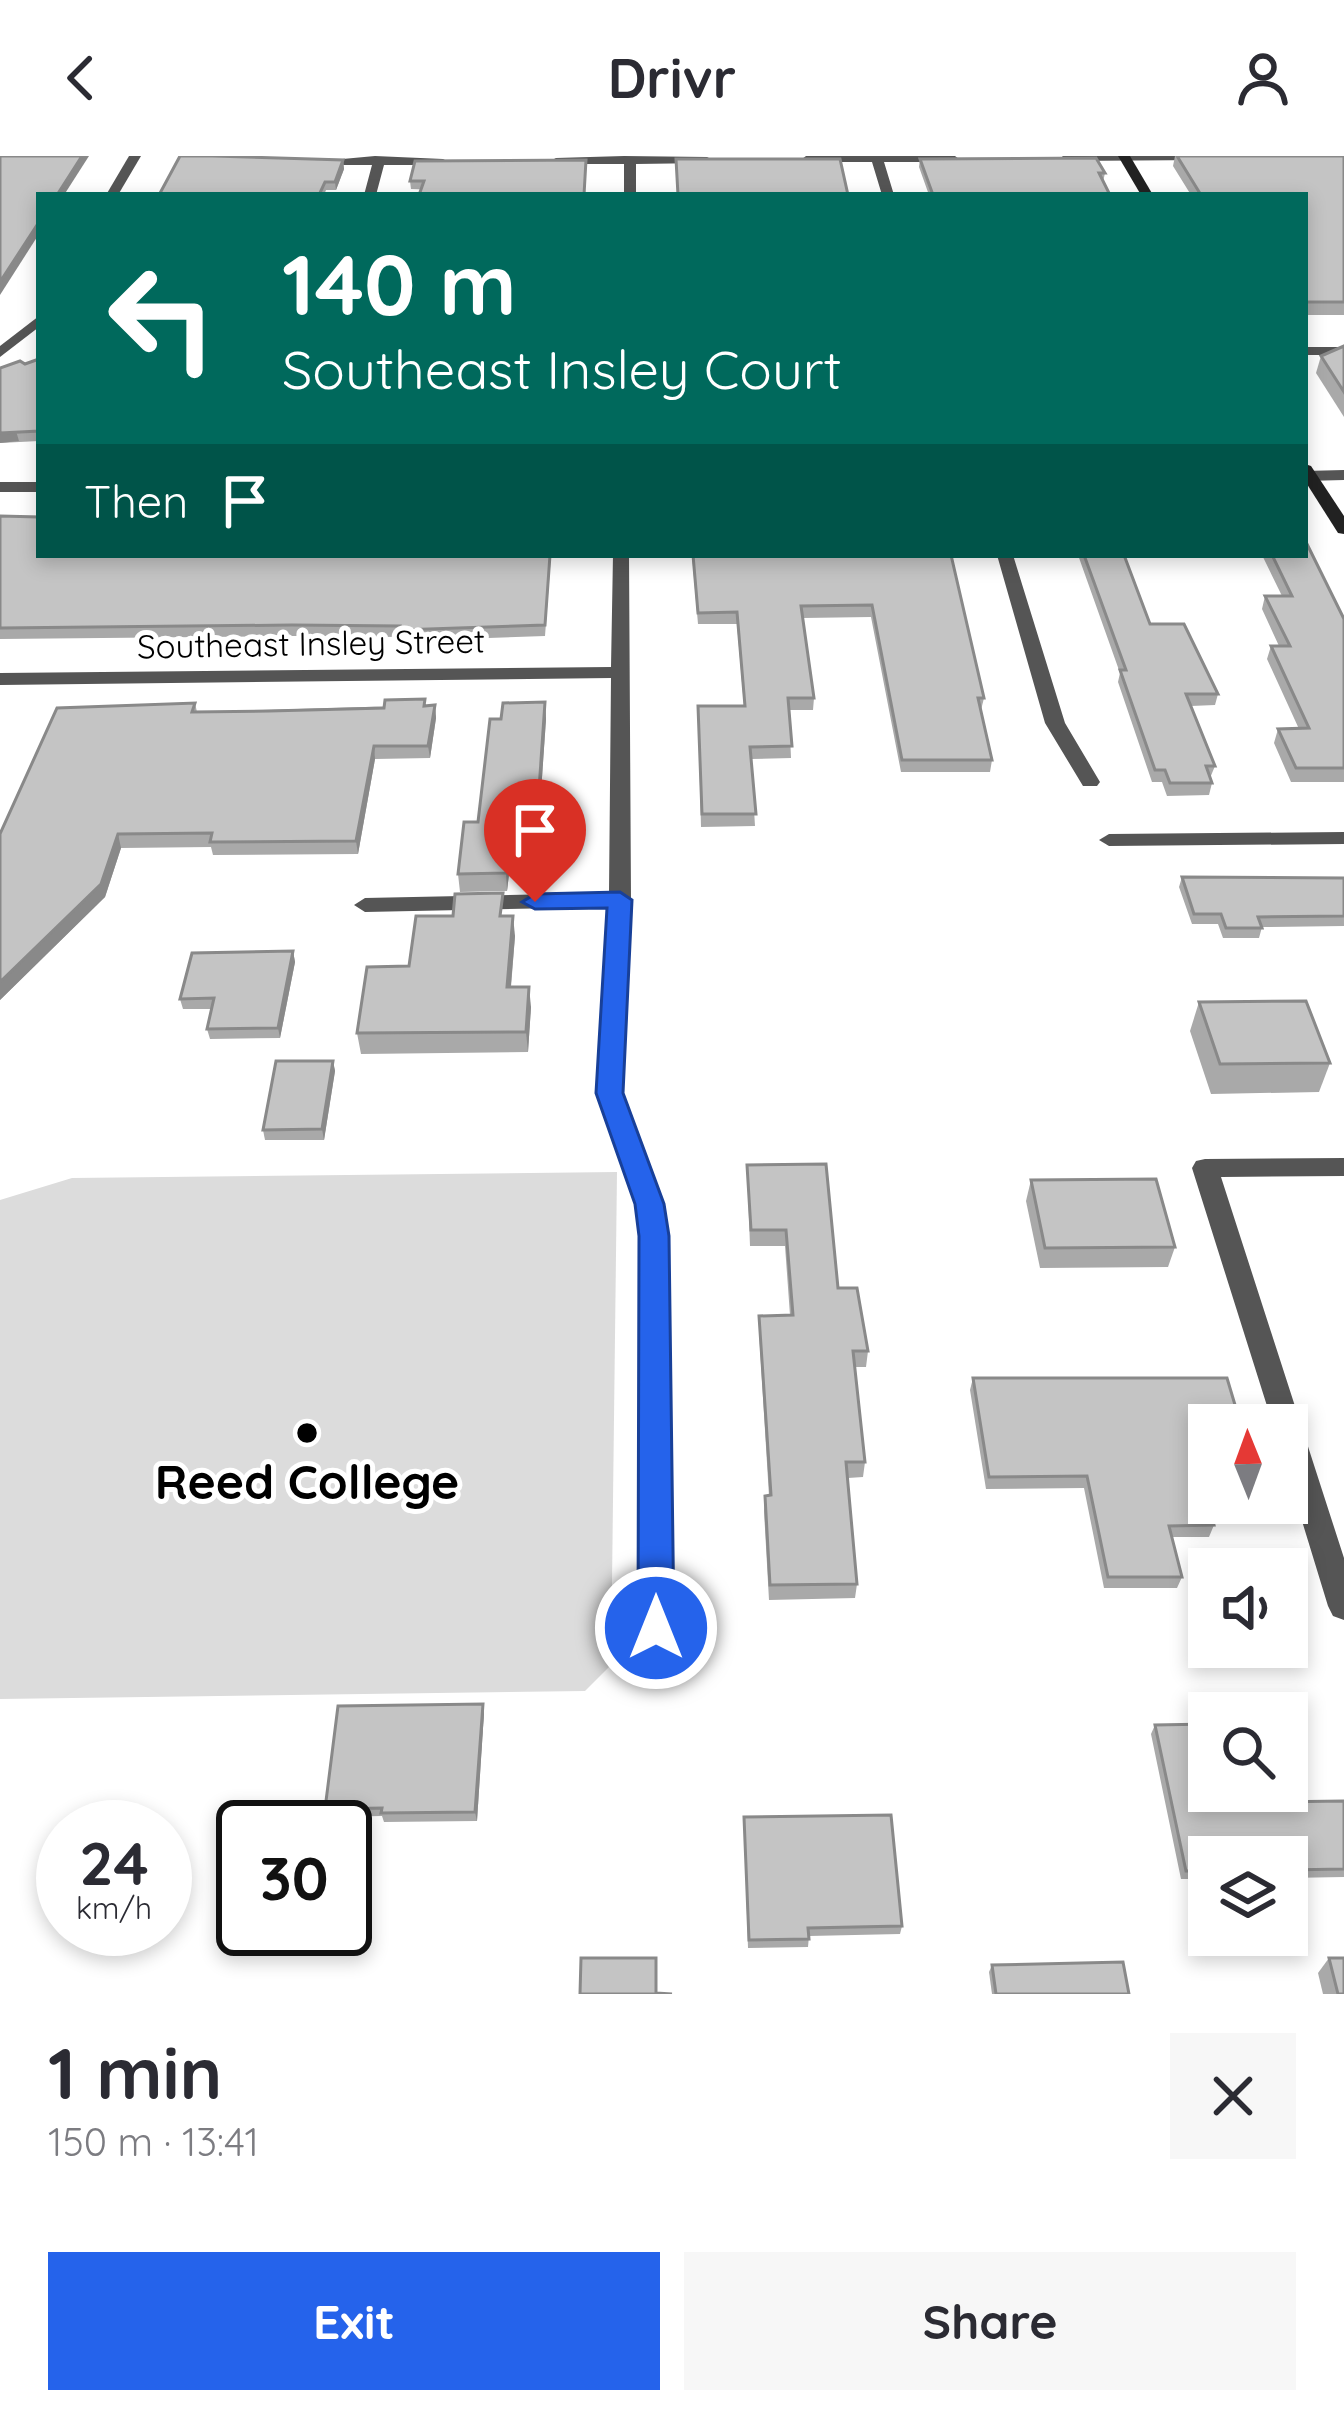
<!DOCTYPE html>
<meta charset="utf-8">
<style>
body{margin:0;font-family:Quicksand,sans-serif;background:#f7f7f7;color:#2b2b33;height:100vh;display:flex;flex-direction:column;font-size:45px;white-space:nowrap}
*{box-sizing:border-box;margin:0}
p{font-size:39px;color:#7c7c81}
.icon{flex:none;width:66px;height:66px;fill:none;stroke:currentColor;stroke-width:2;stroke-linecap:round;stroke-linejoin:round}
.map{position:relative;height:1838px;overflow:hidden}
.details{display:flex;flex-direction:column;background:#fff;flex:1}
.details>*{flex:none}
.guide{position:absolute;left:36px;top:36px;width:1272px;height:366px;border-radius:0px;box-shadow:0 6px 18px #0003;background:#00695c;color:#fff;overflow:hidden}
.needle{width:78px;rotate:359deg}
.fabs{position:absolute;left:1188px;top:1248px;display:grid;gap:24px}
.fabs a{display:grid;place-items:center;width:120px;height:120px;border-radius:0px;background:#fff;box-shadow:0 6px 18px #0003;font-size:60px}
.speed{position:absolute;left:36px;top:1644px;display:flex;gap:24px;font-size:60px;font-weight:700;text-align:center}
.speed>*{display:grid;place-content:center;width:156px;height:156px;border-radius:50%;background:#fff;box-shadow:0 6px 18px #0003;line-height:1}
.speed small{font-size:30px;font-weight:400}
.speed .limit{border:6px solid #111;border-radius:18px;background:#fff;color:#111}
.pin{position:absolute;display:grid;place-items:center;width:102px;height:102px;color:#fff;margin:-123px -51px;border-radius:50% 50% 50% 0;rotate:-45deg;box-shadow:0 0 12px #0007}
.pin .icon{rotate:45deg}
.me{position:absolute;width:132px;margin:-66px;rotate:0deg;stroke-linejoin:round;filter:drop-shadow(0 0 9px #0008)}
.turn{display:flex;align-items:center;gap:42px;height:252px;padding:0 48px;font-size:54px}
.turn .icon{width:156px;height:156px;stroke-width:2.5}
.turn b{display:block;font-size:84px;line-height:102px}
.then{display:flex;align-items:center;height:114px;padding:0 48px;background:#0003;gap:24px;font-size:45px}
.round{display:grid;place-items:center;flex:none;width:126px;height:126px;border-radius:0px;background:#f7f7f7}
.head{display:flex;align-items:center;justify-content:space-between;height:204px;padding:0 48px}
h1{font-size:72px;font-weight:700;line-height:90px}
.action{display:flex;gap:24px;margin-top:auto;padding:24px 48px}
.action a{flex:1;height:138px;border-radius:0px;background:#2563eb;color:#fff;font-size:48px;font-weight:700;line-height:138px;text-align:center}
.action a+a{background:#f7f7f7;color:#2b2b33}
header{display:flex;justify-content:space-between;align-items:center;height:156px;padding:0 48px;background:#fff;font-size:54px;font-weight:700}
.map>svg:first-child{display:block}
.green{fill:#dcdcdc}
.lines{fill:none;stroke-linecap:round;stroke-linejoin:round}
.service{fill:#555;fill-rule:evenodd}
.minor{fill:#555;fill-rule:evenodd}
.tertiary{fill:#555;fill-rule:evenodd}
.secondary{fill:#222;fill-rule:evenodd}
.wall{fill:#a9a9a9}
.shaded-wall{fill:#898989}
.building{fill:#c4c4c4;stroke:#898989;stroke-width:3}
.route{fill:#2563eb;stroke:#184099;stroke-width:3}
.poi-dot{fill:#000;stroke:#fff;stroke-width:4.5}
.labels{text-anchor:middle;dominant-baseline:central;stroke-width:10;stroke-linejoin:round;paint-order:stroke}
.far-street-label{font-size:33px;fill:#000;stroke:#fff}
.near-poi-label{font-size:48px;font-weight:bold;fill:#000;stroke:#fff}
</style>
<header><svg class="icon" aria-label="back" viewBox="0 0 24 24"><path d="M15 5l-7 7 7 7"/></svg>Drivr<svg class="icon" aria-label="person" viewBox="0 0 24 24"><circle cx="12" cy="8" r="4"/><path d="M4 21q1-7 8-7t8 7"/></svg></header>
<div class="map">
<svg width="1344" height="1838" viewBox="0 0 1344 1838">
<rect width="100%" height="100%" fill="#fff"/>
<polygon class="green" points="617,1016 611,1509 585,1535 0,1543 0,1044 72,1022"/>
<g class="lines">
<rect class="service" x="1305" y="191" width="39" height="8"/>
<g class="minor">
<polygon points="129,0 141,0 118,39 106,39"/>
<polygon points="375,0 443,3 449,6 443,9 384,9 376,39 364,39 372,9 316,9 310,6"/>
<polygon points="624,0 707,1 713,4 707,7 636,8 636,39 624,39 624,8 556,8 550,5 556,2"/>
<polygon points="806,0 955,0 959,3 953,6 884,6 894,39 882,39 872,6 808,6 802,3"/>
<polygon points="1062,0 1210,0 1211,1 1205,4 1066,5"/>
<polygon points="39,160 39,171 0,201 0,190"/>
<polygon points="613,399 629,399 631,744 621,937 663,1048 667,1080 672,1472 667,1482 656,1487 645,1482 640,1472 641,1080 637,1048 597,937 609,751 365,756 354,749 365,742 609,737 611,522 0,529 0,517 611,511"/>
<polygon points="997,399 1013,399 1065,567 1100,626 1097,630 1083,630 1045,567"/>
<polygon points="1344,676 1344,688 1109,690 1099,684 1109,678"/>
<polygon points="1344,1002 1344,1020 1221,1021 1344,1402 1344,1464 1333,1460 1328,1450 1287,1316 1287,1269 1273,1269 1192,1012 1196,1005 1205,1003"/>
</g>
<g class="tertiary">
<polygon points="1344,314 1344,324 1305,325 1305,315"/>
<rect x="0" y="326" width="39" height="10"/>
</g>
<g class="secondary">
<polygon points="1118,0 1130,0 1153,39 1141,39"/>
<polygon points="1305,308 1311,310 1344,360 1344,378 1338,377 1305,325"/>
</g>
</g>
<g class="wall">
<polygon points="1175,0 1344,0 1344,159 1305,159 1305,39 1191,39 1173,10"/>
<polygon points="920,3 1105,17 1103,26 1110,39 929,39 919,11"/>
<polygon points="343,4 344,13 336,34 326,34 324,39 159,39"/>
<polygon points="415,5 585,39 411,33 410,25"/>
<polygon points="1344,190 1344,261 1316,217 1321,200"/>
<polygon points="39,203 39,285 0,287 0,212 25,208"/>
<polygon points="0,360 551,399 545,480 400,485 400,481 294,480 0,483"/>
<polygon points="692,399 951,399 984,542 981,554 992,604 990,616 901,616 871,461 803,462 814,542 813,554 789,554 791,602 751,603 755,670 701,671 698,550 744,550 737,468 698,468"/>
<polygon points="1078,399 1124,399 1150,468 1218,538 1215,549 1191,550 1215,610 1210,622 1212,627 1209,639 1167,640 1162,626 1152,626 1118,526 1120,517"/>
<polygon points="1262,399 1305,399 1344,463 1344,626 1291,626 1274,587 1278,573 1299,573 1267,503 1271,490 1279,490 1262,453 1265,440 1282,440"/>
<polygon points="545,546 546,563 536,709 510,710 507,735 460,736 458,718 478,666 501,563"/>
<polygon points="195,547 197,556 435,549 436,562 430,602 375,603 358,698 213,699 211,691 121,692 105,741 0,844 0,678"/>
<polygon points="1182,721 1344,722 1344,770 1262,771 1259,782 1223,782 1218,768 1192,768 1179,731"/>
<polygon points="504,760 515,780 511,831 531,851 528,896 361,898 357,877 409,810"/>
<polygon points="293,795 295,806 280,882 210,883 207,873 212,853 183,853 180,843"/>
<polygon points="1199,846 1330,907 1319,936 1211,938 1190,875"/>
<polygon points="333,905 335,915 324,984 265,984 263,974"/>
<polygon points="747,1009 838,1132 868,1195 866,1211 855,1211 865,1306 863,1321 848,1322 857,1428 855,1442 769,1444 764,1355 765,1340 769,1340 759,1176 759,1160 790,1159 785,1090 750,1090"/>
<polygon points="1031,1024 1175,1091 1168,1111 1040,1112 1026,1045"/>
<polygon points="973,1222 1209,1269 1209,1340 1206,1340 1214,1369 1209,1381 1172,1381 1182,1421 1177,1432 1104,1432 1084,1332 986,1333 970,1234"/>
<polygon points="484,1557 477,1665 384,1666 382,1660 328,1661 325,1653"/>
<polygon points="1155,1569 1260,1646 1344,1645 1344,1721 1287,1722 1287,1701 1209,1701 1209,1723 1181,1723 1151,1578"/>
<polygon points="744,1661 902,1770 900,1778 809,1780 808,1791 748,1792"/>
<polygon points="1329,1802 1344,1838 1323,1838 1318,1817"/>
<polygon points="992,1809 1129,1838 992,1838 989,1816"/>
</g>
<g class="shaded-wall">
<polygon points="82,0 89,0 64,39 57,39"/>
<polygon points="343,4 344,13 336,34 335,26"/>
<polygon points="39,66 39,78 0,139 0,126"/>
<polygon points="16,275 19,285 0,287 0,277"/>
<polygon points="545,546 546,563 536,709 535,692"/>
<polygon points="435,549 436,562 430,602 428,590"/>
<polygon points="374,590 375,603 358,698 356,685"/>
<polygon points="118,678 121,692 105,741 0,844 0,826"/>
<polygon points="508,692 510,710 507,735 506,717"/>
<polygon points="513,760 515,780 509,851 507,831"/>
<polygon points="293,795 295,806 280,882 278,872"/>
<polygon points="529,831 531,851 528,896 526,876"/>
<polygon points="333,905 335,915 324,984 322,973"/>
<polygon points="483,1548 484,1557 477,1665 475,1656"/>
</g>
<g class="building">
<polygon points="0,0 82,0 57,39 39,39 39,66 0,126"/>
<polygon points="180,0 213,0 343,4 335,26 325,26 319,39 159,39"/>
<polygon points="1177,0 1344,0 1344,146 1305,146 1305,39 1201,39"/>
<polygon points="1096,2 1105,17 1099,17 1110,39 933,39 920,3"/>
<polygon points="676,3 840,3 848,39 678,39"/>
<polygon points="586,4 584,39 419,39 424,25 410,25 415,5"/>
<polygon points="1344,190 1344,236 1321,200"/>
<polygon points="39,203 39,275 0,277 0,212 20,205 25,208"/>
<polygon points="0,360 39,361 39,399 550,399 545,469 399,474 400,470 292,469 0,472"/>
<polygon points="1305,384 1344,463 1344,612 1296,612 1278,573 1309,572 1271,490 1290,490 1265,440 1292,440 1272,399 1305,399"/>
<polygon points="693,399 951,399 984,542 978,542 992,604 902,604 872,449 801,450 814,542 788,542 792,590 750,591 756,658 702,658 698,550 745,550 737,456 698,457"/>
<polygon points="1084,399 1124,399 1150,468 1184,468 1218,538 1186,538 1215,610 1206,610 1212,627 1170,627 1165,614 1155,614 1120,514 1126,514"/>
<polygon points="425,543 424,550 435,549 428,590 374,590 356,685 210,686 212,677 118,678 101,728 0,826 0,678 57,552 195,547 192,556 269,555 384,552 385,544"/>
<polygon points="545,546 535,692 508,692 506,717 458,718 464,666 478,666 490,563 501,563 503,547"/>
<polygon points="1182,721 1344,722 1344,760 1258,761 1262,772 1226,772 1221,758 1194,758"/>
<polygon points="503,737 500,760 513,760 507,831 529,831 526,876 357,877 367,811 409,810 416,760 453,760 455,738"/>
<polygon points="293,795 278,872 207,873 214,842 180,843 192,797"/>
<polygon points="1306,845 1330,907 1220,908 1199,846"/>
<polygon points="276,905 333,905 322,973 263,974"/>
<polygon points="826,1008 838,1132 857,1132 868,1195 853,1195 865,1306 846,1306 857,1428 770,1429 765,1340 771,1339 759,1160 793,1159 786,1074 751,1074 747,1009"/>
<polygon points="1156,1023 1175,1091 1045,1092 1031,1024"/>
<polygon points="973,1222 1227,1222 1241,1269 1209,1269 1209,1328 1203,1328 1214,1369 1169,1370 1182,1421 1108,1421 1087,1320 989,1321"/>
<polygon points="483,1548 475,1656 381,1657 382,1652 325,1653 338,1550"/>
<polygon points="1209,1568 1209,1635 1257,1635 1260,1646 1344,1645 1344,1713 1287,1714 1287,1701 1209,1701 1209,1715 1186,1715 1155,1569"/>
<polygon points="891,1659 902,1770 808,1772 809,1783 749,1784 744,1661"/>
<polygon points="581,1802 656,1802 656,1837 672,1838 580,1838"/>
<polygon points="1329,1802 1344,1802 1344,1838 1338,1838"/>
<polygon points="1123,1806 1129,1838 996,1838 992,1809"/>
</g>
<polygon class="route" points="620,736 632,744 623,937 664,1048 669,1080 674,1472 668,1484 656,1488 643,1484 638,1472 639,1080 635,1048 596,937 607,752 535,753 522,746 535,738"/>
<circle class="poi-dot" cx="307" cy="1277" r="12"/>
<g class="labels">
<g class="far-street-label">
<text transform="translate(311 487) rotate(-1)">Southeast Insley Street</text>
</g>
<g class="near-poi-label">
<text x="307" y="1325">Reed College</text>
</g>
</g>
</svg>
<div class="fabs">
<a><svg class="needle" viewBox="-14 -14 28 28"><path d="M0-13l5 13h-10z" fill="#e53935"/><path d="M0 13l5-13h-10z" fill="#7c7c81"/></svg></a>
<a><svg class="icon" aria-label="sound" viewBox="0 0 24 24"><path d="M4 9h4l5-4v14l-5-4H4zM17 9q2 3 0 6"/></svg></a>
<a><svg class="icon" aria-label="search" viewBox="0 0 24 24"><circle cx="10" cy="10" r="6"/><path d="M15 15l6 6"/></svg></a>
<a><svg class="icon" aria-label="layers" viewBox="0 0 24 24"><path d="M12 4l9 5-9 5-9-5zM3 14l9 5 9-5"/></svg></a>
</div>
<div class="speed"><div>24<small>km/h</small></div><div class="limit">30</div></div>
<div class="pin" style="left:535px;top:746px;background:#d93025"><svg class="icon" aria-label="arrive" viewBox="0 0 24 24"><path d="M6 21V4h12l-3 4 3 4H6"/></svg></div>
<svg class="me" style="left:656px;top:1472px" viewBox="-20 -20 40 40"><circle r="17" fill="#2563eb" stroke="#fff" stroke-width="3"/><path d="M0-11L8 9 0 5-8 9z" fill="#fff"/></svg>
<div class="guide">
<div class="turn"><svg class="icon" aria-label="left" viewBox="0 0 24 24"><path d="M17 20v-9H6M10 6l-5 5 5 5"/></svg><div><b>140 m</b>Southeast Insley Court</div></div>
<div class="then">Then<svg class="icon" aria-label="arrive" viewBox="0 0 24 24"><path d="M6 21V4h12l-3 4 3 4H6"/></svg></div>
</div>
</div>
<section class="details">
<div class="head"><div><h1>1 min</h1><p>150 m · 13:41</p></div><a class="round"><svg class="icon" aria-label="close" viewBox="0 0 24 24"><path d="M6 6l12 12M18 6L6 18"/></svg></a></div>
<div class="action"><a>Exit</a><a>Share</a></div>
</section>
